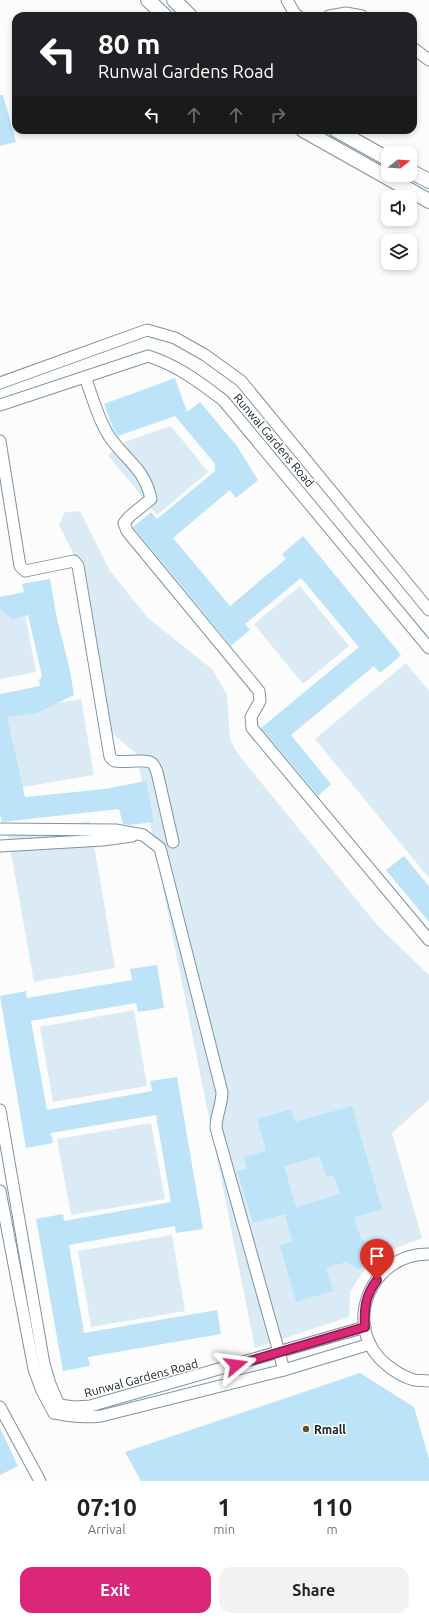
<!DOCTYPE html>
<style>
body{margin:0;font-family:Ubuntu,sans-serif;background:#f2f2f2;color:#222;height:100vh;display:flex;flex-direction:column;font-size:15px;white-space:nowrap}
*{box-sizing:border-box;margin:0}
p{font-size:13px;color:#767676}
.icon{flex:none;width:22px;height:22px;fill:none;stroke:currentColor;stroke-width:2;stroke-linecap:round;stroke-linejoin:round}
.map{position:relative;height:1481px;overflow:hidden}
.sheet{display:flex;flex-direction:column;background:#fff;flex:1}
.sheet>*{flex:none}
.banner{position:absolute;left:12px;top:12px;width:405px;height:122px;border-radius:12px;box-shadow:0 2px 6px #0003;background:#202124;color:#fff;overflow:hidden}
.needle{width:26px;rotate:73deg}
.controls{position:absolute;left:381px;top:146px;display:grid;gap:8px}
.controls a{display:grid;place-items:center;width:36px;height:36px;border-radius:8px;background:#fff;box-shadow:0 2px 6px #0003;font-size:20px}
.pin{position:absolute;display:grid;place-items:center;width:34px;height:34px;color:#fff;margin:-41px -17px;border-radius:50% 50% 50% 0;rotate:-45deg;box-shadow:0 0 4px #0007}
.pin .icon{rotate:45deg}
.me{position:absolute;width:44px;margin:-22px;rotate:74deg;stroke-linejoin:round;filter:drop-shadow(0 0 3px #0008)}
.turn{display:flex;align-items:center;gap:14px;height:84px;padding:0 20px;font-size:18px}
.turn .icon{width:52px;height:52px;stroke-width:2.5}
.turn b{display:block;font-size:28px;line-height:34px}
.lanes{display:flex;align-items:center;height:38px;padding:0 20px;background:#0003;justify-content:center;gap:20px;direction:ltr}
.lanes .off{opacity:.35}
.eta{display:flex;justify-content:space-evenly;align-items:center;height:68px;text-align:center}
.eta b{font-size:24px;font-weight:700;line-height:28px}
.cta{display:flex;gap:8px;margin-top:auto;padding:8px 20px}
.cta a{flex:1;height:46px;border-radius:12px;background:#db2777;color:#fff;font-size:16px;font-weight:700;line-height:46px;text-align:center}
.cta a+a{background:#f2f2f2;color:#222}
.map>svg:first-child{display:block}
.green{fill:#daebf5}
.building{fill:#bce3f8;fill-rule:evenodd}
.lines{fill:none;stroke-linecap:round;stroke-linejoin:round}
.minor-casing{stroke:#7c94a2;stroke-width:13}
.tertiary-casing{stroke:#7c94a2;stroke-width:16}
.minor{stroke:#fff;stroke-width:11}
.tertiary{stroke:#fff;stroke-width:14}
.route-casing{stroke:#8e194d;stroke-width:10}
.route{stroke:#db2777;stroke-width:7}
.poi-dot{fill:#6a5323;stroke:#fff;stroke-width:1.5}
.labels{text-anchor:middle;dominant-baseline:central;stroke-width:3;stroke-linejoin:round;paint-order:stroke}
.street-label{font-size:12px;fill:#131d22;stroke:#fff}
.poi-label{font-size:12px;font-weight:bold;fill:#131d22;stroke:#fff;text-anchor:start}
</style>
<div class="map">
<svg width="429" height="1481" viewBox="0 0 429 1481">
<rect width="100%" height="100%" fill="#fcfcfc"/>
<g class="green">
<polygon points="171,426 208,472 157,515 108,455 127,441"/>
<polygon points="80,511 110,571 148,618 212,669 227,695 230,740 238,754 378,926 429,975 429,1100 392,1133 422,1238 396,1248 368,1264 350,1292 349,1317 255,1348 136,753 117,738 107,725 88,639 86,579 59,525 65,512"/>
<polygon points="300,586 349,646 303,684 254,624"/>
<polygon points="22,597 36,672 0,679 0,601"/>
<polygon points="406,663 429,691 429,878 315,739"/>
<polygon points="81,699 94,775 0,791 0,713"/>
<polygon points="90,821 115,968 34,982 8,836"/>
<polygon points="134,1010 147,1086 53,1102 40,1027"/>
<polygon points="151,1123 165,1199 71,1215 57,1139"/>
<polygon points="172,1235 185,1311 91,1327 78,1251"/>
</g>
<g class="building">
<polygon points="0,95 3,95 16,142 0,146"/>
<polygon points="175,378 187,412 200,402 237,446 258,480 236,498 230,490 173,538 230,606 286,559 282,554 303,536 401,655 380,673 374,666 291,735 331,784 318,796 261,728 359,647 301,578 245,624 250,630 231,646 133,527 151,512 157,519 215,471 215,464 175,416 118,436 113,428 104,404"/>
<polygon points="50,579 57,619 69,666 74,695 37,713 7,717 25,797 105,789 146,781 154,822 129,825 123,824 119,809 2,822 0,814 0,694 40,686 39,681 42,676 28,615 12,619 0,609 0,597 24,592 22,584"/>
<polygon points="404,856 429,886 429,922 386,870"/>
<polygon points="157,965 164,1008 138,1012 136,1003 31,1021 47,1110 152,1091 150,1081 177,1077 203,1229 176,1233 175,1226 69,1245 84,1333 217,1310 221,1334 88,1357 90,1366 63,1371 36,1219 63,1214 64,1221 171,1202 156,1115 51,1133 53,1143 26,1148 0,996 26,991 27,998 132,980 130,969"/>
<path d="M352,1106l30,103 -28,8 7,22 13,8 -14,23 -14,-8 -20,6 7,23 -37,11 -16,-57 12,-4 -7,-27 -32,9 -16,-52 10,-2 -3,-12 22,-6 -9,-32 34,-10 4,13zM320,1156l6,21 8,-2 6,19 -44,13 -12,-41z"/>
<polygon points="360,1373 414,1407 429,1459 429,1481 141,1481 125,1452"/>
<polygon points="0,1428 18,1466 0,1475"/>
</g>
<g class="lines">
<defs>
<g id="minor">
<polyline points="287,0 295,14 298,16"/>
<polyline points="329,16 346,13 362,16"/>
<polyline points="413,48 429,60"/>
<path d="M85,377c6,16 13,40 21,54 15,27 38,34 45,68l-21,17 -6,7 3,8 132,160 1,10 -9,16 1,11 177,212"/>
<polyline points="0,383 147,330 175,338 205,355 241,381 429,610"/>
<path d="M0,405l148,-49c29,9 51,26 75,44l206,248"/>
<path d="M0,441l20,125 5,5 49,-10 4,5 32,191 4,4c9,2 30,-2 36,1 4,1 5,6 7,10l16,70"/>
<path d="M0,829l116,1 27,5 17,13 62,244c0,13 -6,23 -6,36l68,242"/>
<polyline points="0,846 103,840 132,836"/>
<polyline points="0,1110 44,1364 50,1384 59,1405"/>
<polyline points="0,1191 34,1369 42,1391 54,1413"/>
<path d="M429,1254c-59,-1 -89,74 -42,111 8,7 17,12 27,15 4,1 10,0 15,1"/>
<polyline points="59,1405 75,1407 90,1406 365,1327"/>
<polyline points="0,1407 40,1481"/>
<path d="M54,1413c17,4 30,5 47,3l183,-46 86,-26"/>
</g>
<g id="tertiary">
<polyline points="148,0 165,16"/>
<polyline points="174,0 190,16"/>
<polyline points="303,130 429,201"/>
<polyline points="336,130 388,159"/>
<polyline points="410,171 429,181"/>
</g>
</defs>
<use href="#minor" class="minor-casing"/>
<use href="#tertiary" class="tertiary-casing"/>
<use href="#minor" class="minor"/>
<use href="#tertiary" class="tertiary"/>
</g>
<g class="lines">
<defs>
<path id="route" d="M236,1365l129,-38c-1,-18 0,-31 12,-47"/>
</defs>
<use href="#route" class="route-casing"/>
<use href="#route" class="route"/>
</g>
<circle class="poi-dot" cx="306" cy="1429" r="4"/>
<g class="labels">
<g class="street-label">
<text transform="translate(274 440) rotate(50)">Runwal Gardens Road</text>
<text transform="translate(141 1378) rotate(-15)">Runwal Gardens Road</text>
</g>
<g class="poi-label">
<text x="314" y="1429">Rmall</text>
</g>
</g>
</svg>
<div class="controls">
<a><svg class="needle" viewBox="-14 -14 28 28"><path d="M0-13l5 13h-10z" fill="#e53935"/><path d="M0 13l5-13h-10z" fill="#767676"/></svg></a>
<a><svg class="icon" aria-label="sound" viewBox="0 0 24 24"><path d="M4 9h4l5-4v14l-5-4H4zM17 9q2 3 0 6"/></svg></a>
<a><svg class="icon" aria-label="layers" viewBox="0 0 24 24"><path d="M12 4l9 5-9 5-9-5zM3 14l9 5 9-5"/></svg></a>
</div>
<div class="pin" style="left:377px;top:1280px;background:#d93025"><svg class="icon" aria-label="arrive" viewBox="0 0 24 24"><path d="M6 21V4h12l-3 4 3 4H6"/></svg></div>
<svg class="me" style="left:236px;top:1365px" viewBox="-20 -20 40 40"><path d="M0-17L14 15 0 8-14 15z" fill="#db2777" stroke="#fff" stroke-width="4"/></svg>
<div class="banner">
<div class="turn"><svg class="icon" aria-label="left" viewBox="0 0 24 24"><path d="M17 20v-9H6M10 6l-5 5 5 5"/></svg><div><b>80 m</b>Runwal Gardens Road</div></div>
<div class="lanes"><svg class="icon" aria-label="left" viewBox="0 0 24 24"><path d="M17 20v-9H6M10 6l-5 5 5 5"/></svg><svg class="icon off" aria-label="ahead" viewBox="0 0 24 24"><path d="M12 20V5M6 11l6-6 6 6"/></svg><svg class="icon off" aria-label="ahead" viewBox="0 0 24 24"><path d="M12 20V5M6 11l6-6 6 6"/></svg><svg class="icon off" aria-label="right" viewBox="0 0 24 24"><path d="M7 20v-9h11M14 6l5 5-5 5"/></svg></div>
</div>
</div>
<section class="sheet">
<div class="eta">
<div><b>07:10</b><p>Arrival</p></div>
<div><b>1</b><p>min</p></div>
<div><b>110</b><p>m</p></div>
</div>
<div class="cta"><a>Exit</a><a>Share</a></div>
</section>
